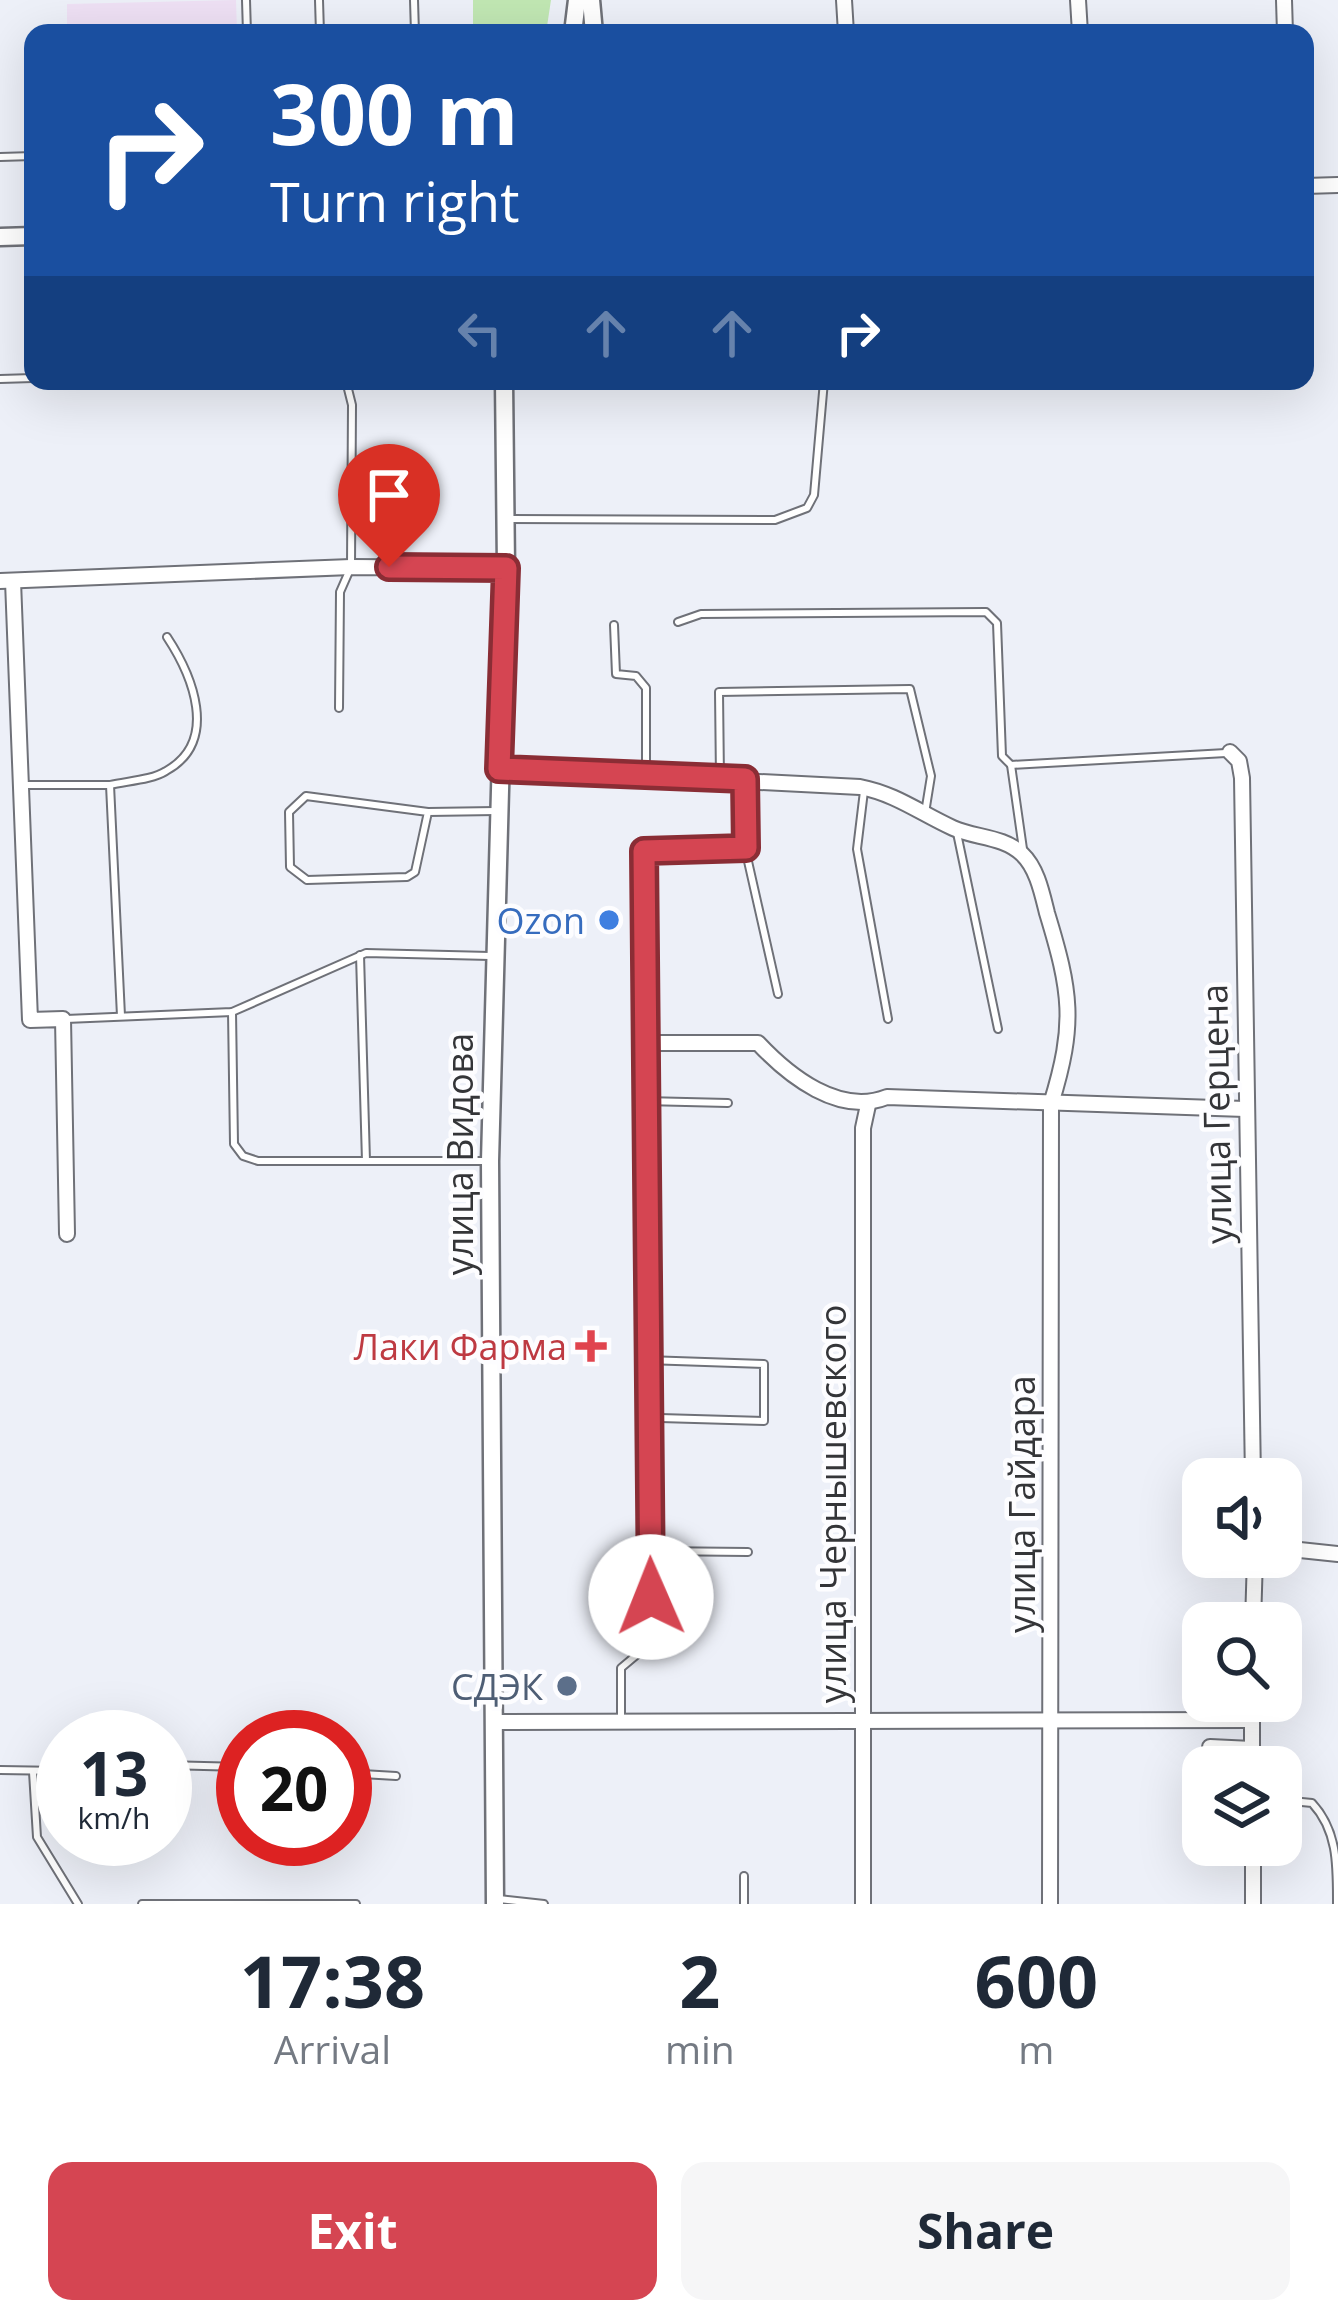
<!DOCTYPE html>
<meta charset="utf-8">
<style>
body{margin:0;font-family:"Open Sans",sans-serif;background:#f6f6f7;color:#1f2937;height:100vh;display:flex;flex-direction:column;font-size:45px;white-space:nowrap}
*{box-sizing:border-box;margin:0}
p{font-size:39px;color:#747a83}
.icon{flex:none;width:66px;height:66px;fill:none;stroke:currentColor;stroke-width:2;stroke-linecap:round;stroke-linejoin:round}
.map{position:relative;height:1904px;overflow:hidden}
.sheet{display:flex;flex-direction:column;background:#fff;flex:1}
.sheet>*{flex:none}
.top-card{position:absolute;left:24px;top:24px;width:1290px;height:366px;border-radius:24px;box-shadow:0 12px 48px #0002;background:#1a4fa0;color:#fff;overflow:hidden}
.controls{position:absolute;left:1182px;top:1458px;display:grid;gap:24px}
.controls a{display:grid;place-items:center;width:120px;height:120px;border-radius:24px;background:#fff;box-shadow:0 12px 48px #0002;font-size:60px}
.speed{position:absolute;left:36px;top:1710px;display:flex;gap:24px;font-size:60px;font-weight:700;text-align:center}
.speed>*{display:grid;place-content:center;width:156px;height:156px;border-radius:50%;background:#fff;box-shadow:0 12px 48px #0002;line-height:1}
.speed small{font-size:30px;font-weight:400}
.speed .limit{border:18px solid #d22;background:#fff;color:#111}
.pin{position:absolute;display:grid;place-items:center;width:102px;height:102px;color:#fff;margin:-123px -51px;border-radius:50% 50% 50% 0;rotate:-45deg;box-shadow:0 0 12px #0007}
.pin .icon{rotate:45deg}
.me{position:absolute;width:132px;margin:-66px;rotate:359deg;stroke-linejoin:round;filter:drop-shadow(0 0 9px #0008)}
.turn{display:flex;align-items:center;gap:42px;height:252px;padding:0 48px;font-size:54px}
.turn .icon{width:156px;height:156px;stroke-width:2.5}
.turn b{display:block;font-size:84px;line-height:102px}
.lanes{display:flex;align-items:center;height:114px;padding:0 48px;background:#0003;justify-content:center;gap:60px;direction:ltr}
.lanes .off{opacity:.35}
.eta{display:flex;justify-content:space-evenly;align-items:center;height:204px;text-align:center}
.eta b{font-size:72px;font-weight:700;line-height:84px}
.primary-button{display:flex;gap:24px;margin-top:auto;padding:24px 48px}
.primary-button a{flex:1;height:138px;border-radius:24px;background:#d54552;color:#fff;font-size:48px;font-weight:700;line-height:138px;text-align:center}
.primary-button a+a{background:#f6f6f7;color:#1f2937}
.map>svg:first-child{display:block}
.education{fill:#eee0f4}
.green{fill:#c1e7b3}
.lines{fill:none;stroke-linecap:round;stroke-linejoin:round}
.service-casing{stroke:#6f7178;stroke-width:10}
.minor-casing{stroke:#6f7178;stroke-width:18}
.tertiary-casing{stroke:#6f7178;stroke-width:21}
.service{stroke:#fff;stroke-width:6}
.minor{stroke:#fff;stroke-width:14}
.tertiary{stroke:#fff;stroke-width:16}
.route-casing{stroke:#8a2d35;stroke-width:30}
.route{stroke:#d54552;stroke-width:21}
.shop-dot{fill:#3f7fe0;stroke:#fdfdff;stroke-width:4.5}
.health-dot{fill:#e0444e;stroke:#fdfdff;stroke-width:4.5}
.service-dot{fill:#5c6f8a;stroke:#fdfdff;stroke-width:4.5}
.labels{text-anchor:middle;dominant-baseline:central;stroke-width:9;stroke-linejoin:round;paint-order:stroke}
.shop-label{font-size:36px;fill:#366cbe;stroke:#fdfdff;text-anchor:end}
.street-label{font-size:36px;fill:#343538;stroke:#fdfdff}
.health-label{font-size:36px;fill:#be3a42;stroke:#fdfdff;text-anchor:end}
.service-label{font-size:36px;fill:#4e5e75;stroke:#fdfdff;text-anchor:end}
</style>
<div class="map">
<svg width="1338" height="1904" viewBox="0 0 1338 1904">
<rect width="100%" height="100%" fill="#edf0f8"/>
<polygon class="education" points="236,0 237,33 67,33 67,4"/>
<polygon class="green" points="473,0 551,0 546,33 473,33"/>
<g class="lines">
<defs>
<g id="service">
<polyline points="246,0 247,33"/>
<polyline points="319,0 320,33"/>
<polyline points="414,0 415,33"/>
<polyline points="0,157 33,156"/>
<polyline points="0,379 33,378"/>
<polyline points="510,519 775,520 807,508 814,495 824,381"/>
<polyline points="678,622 701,614 986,612 997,623 1002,756 1011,765 1226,753"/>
<polyline points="614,625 616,674 636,676 646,688 646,774"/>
<polyline points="339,708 340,592 351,567 352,405 346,381"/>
<polyline points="1011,765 1023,849"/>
<polyline points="720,778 719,692 910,689 931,776 925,813"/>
<polyline points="21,785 110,785 121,1016"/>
<path d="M110,785c17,-4 42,-5 56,-14 54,-30 26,-96 1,-134"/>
<polyline points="864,791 857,849 888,1019"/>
<polyline points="428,812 415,872 407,877 307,880 290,867 289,812 306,796 428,812 496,811"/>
<polyline points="957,833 998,1029"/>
<polyline points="745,848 778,994"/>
<polyline points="360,955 366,1161"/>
<polyline points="232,1012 234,1144 243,1156 258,1161 486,1161"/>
<polyline points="66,1019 232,1012 366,953 490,956"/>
<polyline points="644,1101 728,1103"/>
<polyline points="646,1360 764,1364 764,1421 660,1418"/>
<polyline points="650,1551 748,1552"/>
<polyline points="621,1718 621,1668 652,1642 644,851 745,848 745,782"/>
<polyline points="165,1765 243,1767"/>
<polyline points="0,1770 63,1771"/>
<polyline points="33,1772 37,1837 78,1904"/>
<polyline points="345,1773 396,1776"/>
<path d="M1281,1800l31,3c26,28 25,63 25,101"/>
<polyline points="499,1899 544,1904"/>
<polyline points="142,1904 356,1904"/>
<polyline points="744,1904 744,1876"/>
</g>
<g id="minor">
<polyline points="844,0 846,33"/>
<polyline points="1078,0 1080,33"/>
<polyline points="1284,0 1285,33"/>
<polyline points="1305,186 1338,185"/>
<polyline points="0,581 351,567 506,568"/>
<polyline points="13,581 30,1020 63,1019 67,1234"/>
<polyline points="1230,752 1239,761 1242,778 1253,1479"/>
<path d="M499,769l361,18c36,7 60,26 93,41 22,10 50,8 69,26 15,14 20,39 25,59 24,79 29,110 4,191l-1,800"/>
<path d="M644,1043h114c31,33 81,73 129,54l358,12"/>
<polyline points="1281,1548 1338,1554"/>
<polyline points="1253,1623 1255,1557"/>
<polyline points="1252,1701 1252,1767"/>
<polyline points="494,1722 1252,1720"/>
<polyline points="1210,1747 1252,1749"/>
<polyline points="1253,1845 1253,1904"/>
<polyline points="863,1904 863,1128 868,1105"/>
</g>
<g id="tertiary">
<polyline points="591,0 594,33"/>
<polyline points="573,33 577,0"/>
<polyline points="0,237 33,236"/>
<polyline points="495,1904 490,1161 506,568 504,381"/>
</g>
</defs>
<use href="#service" class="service-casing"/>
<use href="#minor" class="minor-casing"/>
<use href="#tertiary" class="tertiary-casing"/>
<use href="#service" class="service"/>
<use href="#minor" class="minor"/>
<use href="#tertiary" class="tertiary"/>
</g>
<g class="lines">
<defs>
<polyline id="route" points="389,567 506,568 499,769 745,779 746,848 644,851 651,1597"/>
</defs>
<use href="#route" class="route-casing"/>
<use href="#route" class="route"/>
</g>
<circle class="shop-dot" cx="609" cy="920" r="12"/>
<path class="health-dot" d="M585 1328h12v12h12v12h-12v12h-12v-12h-12v-12h12z"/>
<circle class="service-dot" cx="567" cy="1686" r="12"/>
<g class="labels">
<g class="shop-label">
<text x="585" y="920">Ozon</text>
</g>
<g class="street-label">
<text transform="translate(1216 1114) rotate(-91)">улица Герцена</text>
<text transform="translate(459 1154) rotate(-90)">улица Видова</text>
<text transform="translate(832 1504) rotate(-90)">улица Чернышевского</text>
<text transform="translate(1021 1504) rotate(-90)">улица Гайдара</text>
</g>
<g class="health-label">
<text x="567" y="1346">Лаки Фарма</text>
</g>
<g class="service-label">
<text x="543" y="1686">СДЭК</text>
</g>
</g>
</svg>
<div class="controls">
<a><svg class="icon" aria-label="sound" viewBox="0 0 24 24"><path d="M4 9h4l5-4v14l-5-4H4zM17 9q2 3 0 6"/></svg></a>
<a><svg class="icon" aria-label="search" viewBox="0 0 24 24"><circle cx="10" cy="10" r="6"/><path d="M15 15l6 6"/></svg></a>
<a><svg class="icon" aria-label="layers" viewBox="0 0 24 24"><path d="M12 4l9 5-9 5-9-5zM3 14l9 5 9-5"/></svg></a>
</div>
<div class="speed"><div>13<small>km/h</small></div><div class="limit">20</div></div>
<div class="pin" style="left:389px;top:567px;background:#d93025"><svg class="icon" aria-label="arrive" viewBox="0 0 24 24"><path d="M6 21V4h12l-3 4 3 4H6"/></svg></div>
<svg class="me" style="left:651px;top:1597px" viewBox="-20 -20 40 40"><circle r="19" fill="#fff"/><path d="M0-13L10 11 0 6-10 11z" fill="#d54552"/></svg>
<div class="top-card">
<div class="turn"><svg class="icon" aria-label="right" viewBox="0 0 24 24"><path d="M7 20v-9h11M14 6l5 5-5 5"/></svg><div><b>300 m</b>Turn right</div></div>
<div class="lanes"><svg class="icon off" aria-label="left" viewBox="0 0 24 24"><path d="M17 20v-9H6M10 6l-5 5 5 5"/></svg><svg class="icon off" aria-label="ahead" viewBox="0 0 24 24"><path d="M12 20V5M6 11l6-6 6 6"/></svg><svg class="icon off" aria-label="ahead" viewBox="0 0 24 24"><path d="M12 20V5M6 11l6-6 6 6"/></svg><svg class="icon" aria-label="right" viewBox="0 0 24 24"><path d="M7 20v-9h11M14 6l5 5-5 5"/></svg></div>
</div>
</div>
<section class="sheet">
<div class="eta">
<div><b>17:38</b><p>Arrival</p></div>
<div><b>2</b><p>min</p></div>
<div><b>600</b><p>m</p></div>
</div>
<div class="primary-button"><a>Exit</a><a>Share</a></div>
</section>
